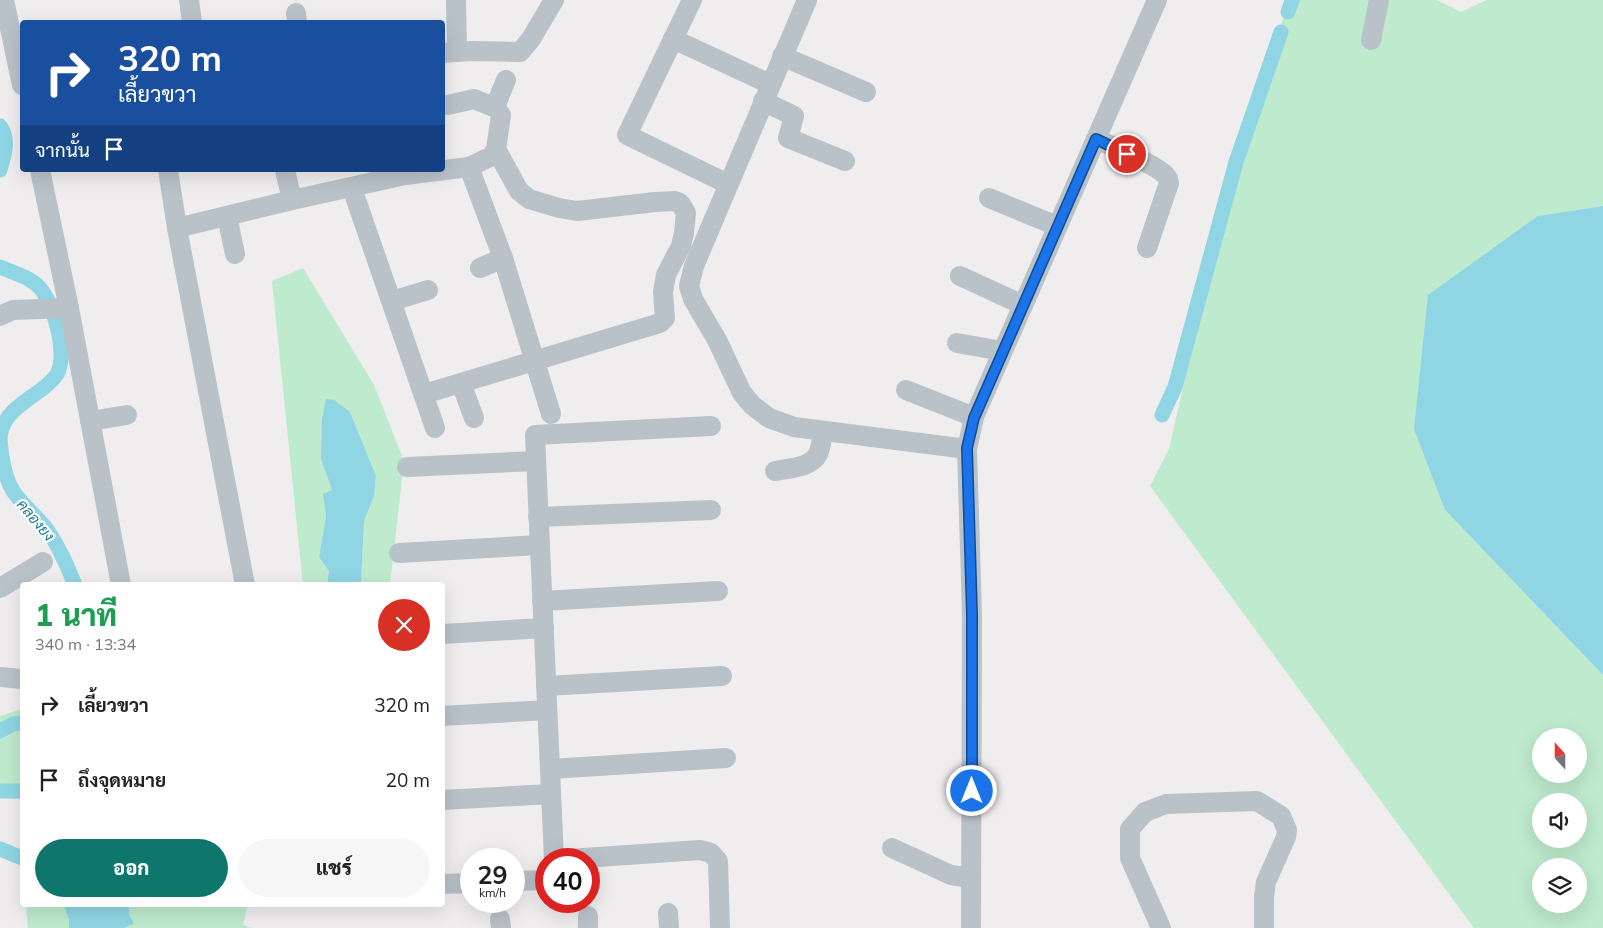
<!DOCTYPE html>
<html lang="th">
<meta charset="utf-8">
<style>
body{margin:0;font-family:Mulish,Sarabun,sans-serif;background:#f6f6f6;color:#202124;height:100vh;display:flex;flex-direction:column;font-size:19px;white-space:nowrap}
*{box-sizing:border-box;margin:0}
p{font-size:16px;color:#757577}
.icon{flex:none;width:28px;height:28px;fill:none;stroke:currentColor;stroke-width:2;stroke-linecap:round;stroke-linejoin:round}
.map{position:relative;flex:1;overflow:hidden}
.side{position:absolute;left:20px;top:582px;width:425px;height:325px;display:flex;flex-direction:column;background:#fff;border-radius:5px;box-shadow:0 5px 20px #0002}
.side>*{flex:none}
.banner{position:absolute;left:20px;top:20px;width:425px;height:152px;border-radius:5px;box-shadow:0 5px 20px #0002;background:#1a4fa0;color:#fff;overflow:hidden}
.needle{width:32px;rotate:339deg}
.buttons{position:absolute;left:1532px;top:728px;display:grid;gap:10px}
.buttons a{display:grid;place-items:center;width:55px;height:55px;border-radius:50%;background:#fff;box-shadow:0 5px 20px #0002;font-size:25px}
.speed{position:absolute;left:460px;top:848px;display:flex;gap:10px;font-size:25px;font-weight:700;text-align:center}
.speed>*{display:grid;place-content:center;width:65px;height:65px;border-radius:50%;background:#fff;box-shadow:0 5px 20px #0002;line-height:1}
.speed small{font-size:12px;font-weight:400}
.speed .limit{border:8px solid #d22;background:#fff;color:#111}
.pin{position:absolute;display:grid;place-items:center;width:42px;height:42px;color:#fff;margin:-21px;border:2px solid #fff;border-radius:50%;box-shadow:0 1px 5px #0007}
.me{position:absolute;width:55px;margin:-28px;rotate:0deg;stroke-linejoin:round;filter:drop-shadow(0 0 4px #0008)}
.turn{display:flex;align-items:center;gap:18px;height:105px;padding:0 15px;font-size:22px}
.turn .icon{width:65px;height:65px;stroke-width:2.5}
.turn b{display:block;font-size:35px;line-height:42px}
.then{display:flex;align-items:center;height:48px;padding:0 15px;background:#0003;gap:10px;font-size:19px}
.round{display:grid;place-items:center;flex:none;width:52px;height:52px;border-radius:26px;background:#f6f6f6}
.headline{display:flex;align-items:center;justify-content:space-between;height:85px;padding:0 15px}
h1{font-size:30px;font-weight:800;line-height:38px;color:#1e9e55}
.button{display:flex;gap:10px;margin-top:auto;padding:10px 15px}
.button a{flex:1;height:58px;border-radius:30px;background:#0f766e;color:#fff;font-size:20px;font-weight:800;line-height:58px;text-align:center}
.button a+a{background:#f6f6f6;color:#202124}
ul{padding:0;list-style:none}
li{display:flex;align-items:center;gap:15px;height:75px;padding:0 15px}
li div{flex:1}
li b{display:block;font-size:19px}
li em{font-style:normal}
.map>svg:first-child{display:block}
.green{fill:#beeacd;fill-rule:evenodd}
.water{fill:#8fd5e4}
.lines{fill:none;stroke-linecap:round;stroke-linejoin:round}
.canal{stroke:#8fd5e4;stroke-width:15}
.minor{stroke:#b9c2c9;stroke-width:20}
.route-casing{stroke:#114b97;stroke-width:12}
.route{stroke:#1a73e8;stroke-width:9}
.labels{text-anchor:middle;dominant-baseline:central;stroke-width:4.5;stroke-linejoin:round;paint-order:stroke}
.water-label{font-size:15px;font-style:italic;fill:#187e94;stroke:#fff}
</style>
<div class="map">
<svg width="1603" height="928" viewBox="0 0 1603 928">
<rect width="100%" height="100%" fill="#efeded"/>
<g class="green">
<path d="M1289,0h148l24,12 26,-12h116v206l-65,10 -93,294 158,165v253h-129l-324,-442 19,-37 58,-255zM1541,736h38v38h-38zM1541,801h38v38h-38zM1541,866h38v38h-38z"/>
<polygon points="303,268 374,385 404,461 390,585 361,585 364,521 374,496 376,476 350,412 325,471 332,490 324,494 326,516 319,557 329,571 327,585 303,585 272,281"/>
<polygon points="19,710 22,711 22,799 0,797 0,716"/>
<polygon points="26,905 64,905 69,920 69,928 28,928"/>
<polygon points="129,905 248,905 243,925 253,928 124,928 133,924 129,914"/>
</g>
<g class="water">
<polygon points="1603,206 1603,675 1445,510 1414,429 1428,295 1538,216"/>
<polygon points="326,399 334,400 350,412 376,476 374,496 364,521 361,585 327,585 329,571 319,557 326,516 323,494 332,490 321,459 322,419"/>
<polygon points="64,905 129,905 129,914 134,924 124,928 69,928 69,920"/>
</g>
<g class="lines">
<g class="canal">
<polyline points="1288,12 1292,0"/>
<path d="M0,126c10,14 4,29 0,44"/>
<path d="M0,267c14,6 30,10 40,21 14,16 30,71 15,89 -17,21 -55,31 -55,63 1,16 5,38 13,51 10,15 25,26 35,40 12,17 19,35 27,54"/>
<polyline points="1162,415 1175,387 1236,162 1281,32"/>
<polyline points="0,731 13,724 22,723"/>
<polyline points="0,791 22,791"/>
<polyline points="0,849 22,858"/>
</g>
<g class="minor">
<polyline points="4,0 22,85"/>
<polyline points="189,0 192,22"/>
<polyline points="456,0 457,51"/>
<polyline points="692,0 627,135 728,184"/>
<polyline points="807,0 694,266 689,286 693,299 717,340 742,393 752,405 769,418 794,427 967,449"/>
<polyline points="296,13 297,22"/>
<polyline points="673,39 770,84"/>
<polyline points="1371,40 1379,0"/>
<polyline points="442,53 471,51 520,52 531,39 554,0"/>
<polyline points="782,56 866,92"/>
<polyline points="763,101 794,116 788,138 845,161"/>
<polyline points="448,105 474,99 496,108 501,115 496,149 492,156 469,167"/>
<polyline points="495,107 506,80"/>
<path d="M1096,139c15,7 61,26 70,37 3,3 2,3 3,7l-22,65"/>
<polyline points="40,170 69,308 121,585"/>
<polyline points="168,170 177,228 245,585"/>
<polyline points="285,170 292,200"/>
<polyline points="404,170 405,175 469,167 503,258 551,414"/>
<polyline points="352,188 435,428"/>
<polyline points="989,198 1057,226"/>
<polyline points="227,216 235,254"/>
<polyline points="177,228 292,200 405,175"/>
<polyline points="480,268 503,258"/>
<polyline points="960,276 1023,305"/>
<polyline points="392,301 428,290"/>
<polyline points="0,316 13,310 69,308"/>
<polyline points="957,343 1002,351"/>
<polyline points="461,383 474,418"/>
<polyline points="906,390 974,417"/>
<polyline points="424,394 660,323 665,318 663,292 666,275 681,246 684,233 686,213 680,203 675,201 655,202 577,211 559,208 529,199 519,191 496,149"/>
<polyline points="90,421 127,415"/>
<polyline points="407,467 536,461"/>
<path d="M775,471c13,-3 36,-3 43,-17 3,-6 4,-16 5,-23"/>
<polyline points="538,517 711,510"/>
<polyline points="399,553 540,545"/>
<polyline points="0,588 43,562"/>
<polyline points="542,601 718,591"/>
<polyline points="442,634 544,628"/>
<polyline points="0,677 22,679"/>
<polyline points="546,686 722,676"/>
<polyline points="442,716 547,710"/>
<polyline points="550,769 726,758"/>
<polyline points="442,800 551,794"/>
<polyline points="892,848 951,875 971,878"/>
<polyline points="554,859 535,435 711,426"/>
<polyline points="569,859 700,850 711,853 718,861 720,928"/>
<polyline points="514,881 546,880"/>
<polyline points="442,884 471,883"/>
<polyline points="668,913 669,928"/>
<polyline points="588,916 588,928"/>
<polyline points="500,919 501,928"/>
<polyline points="971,928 972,615 967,449 974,417 1157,0"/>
<polyline points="1161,928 1130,858 1130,829 1145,812 1166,804 1257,801 1281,816 1287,830 1286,837 1266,882 1264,897 1264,928"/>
</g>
</g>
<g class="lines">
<defs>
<polyline id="route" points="972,791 972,615 967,448 974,418 1096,139 1127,154"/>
</defs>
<use href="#route" class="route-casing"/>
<use href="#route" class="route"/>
</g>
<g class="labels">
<g class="water-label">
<text transform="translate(36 520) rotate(50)">คลองยง</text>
</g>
</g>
</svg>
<div class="buttons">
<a><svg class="needle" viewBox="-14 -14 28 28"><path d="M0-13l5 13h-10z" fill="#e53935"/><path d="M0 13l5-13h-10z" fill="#757577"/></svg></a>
<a><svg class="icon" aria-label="sound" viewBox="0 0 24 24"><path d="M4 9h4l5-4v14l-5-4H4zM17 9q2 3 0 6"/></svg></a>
<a><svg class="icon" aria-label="layers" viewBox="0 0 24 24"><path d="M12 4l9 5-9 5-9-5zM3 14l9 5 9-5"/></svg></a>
</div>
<div class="speed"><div>29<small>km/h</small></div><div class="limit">40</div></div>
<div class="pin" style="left:1127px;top:154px;background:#d93025"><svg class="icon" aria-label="arrive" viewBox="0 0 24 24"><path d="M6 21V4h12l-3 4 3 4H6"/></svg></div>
<svg class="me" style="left:972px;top:791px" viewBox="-20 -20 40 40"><circle r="17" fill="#1a73e8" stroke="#fff" stroke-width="3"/><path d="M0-11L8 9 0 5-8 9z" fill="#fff"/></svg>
<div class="banner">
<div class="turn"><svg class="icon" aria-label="right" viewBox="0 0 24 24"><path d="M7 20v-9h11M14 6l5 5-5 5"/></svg><div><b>320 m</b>เลี้ยวขวา</div></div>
<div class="then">จากนั้น<svg class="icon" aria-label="arrive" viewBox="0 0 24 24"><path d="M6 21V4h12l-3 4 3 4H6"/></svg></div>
</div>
<section class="side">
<div class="headline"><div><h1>1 นาที</h1><p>340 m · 13:34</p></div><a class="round" style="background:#d93025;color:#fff"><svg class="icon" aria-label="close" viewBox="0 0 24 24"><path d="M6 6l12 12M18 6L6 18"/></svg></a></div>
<ul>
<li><svg class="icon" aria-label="right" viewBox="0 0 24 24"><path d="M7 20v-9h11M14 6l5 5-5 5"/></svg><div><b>เลี้ยวขวา</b></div><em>320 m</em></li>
<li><svg class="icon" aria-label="arrive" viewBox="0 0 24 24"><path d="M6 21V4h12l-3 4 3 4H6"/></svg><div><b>ถึงจุดหมาย</b></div><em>20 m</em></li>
</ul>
<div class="button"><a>ออก</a><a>แชร์</a></div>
</section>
</div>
